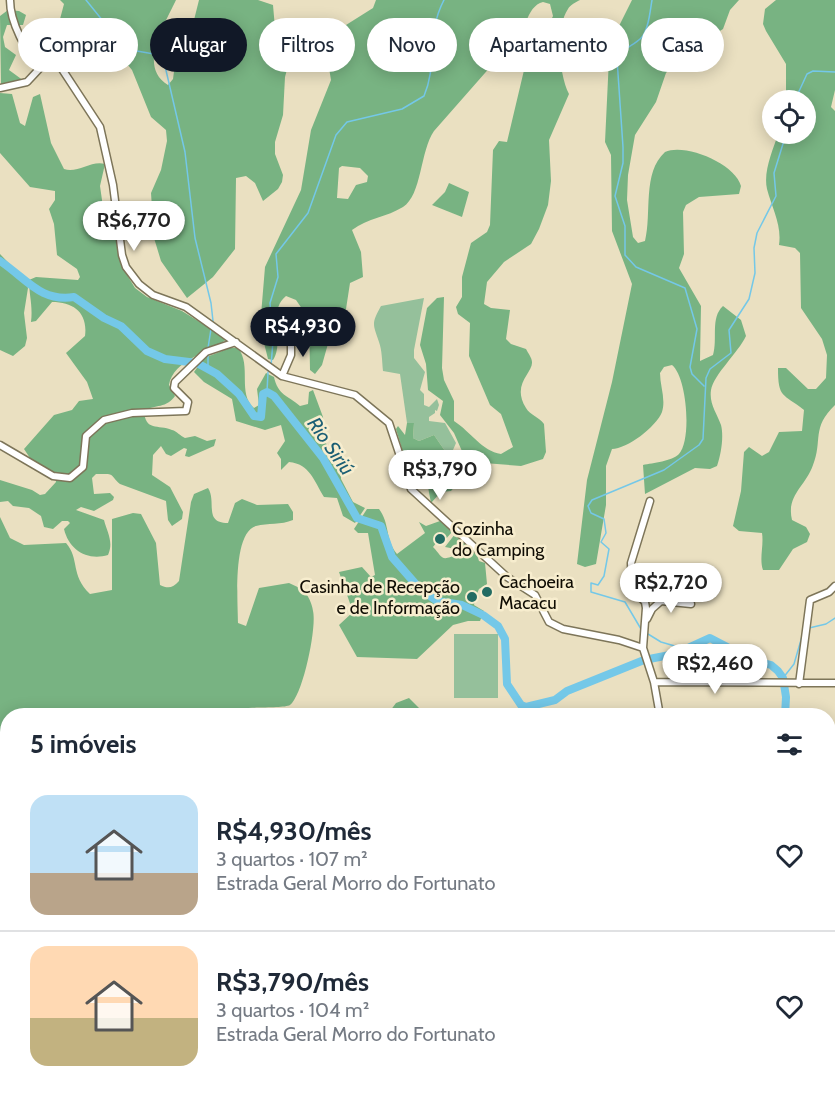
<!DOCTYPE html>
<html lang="pt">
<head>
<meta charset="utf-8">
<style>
  :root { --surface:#fff; --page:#f6f6f7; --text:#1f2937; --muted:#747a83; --line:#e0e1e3; --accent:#111827 }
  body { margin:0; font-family:Cabin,sans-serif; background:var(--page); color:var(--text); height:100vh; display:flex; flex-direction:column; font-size:22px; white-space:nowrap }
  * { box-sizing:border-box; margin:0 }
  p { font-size:20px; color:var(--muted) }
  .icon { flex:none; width:33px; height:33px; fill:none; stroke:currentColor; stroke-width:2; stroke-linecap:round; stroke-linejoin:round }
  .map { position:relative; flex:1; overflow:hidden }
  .panel { position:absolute; left:0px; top:708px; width:836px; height:386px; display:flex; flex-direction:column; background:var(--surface); border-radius:24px 24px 0 0; box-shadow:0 3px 15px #0003 }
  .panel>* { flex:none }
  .guide { position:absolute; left:18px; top:18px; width:800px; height:54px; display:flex; gap:12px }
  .buttons { position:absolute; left:762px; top:90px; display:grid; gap:12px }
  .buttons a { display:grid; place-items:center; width:54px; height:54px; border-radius:50%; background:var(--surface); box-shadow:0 3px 15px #0003; font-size:30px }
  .price { position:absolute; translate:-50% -51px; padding:0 14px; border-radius:21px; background:#fff; color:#222; font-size:20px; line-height:39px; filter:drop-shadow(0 2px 3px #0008) }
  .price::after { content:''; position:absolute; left:50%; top:36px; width:18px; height:14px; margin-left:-9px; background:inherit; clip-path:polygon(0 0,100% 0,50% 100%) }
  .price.selected { background:var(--accent); color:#fff }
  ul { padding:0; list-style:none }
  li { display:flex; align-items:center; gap:18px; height:150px; padding:0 30px }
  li+li { border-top:2px solid var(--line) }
  li span { display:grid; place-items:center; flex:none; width:168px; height:120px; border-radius:18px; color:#555 }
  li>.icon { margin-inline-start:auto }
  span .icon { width:72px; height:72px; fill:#fffc; stroke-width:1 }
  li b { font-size:26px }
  h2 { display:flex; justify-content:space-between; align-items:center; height:72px; padding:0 30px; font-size:26px }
  .tag { padding:0 21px; border-radius:27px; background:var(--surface); box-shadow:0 3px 15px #0003; font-size:21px; line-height:54px }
  .tag.selected { background:var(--accent); color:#fff }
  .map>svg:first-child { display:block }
  .green { fill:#95c09b }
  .forest { fill:#78b382; fill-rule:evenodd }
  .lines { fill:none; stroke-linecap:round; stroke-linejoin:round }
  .stream { stroke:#74c8e8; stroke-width:1.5 }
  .river { stroke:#74c8e8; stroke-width:8 }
  .minor-casing { stroke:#7d7559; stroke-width:9 }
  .minor { stroke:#fff; stroke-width:6 }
  .poi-dot { fill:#236c63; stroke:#f7edce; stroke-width:2 }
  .labels { text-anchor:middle; stroke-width:5; stroke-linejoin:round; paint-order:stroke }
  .poi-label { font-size:18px; fill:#0f0c03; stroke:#f7edce; text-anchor:start }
  .water-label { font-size:20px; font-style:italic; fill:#1b5e74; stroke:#f7edce }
</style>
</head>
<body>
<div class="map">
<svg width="835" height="1093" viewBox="0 0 835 1093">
  <rect width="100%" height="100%" fill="#eae0c1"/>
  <path class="green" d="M424 298 414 350V358L425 372 420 390 424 394V405L429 407 437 399 439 405 437 411 435 410V413L429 417V421L445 423 456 443 453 450 456 455 452 461 434 435 419 441 413 438 414 423H407L400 374 383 371C382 361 382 350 379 342 373 324 371 324 381 306Z
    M454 634H498V698H454Z"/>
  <path class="forest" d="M60 0H176C165 24 137 66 168 85L173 79 175 64 192 28 199 0H258L273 5 275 28 282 27 287 21 326 20 339 27 346 25 373 8 376 0H580C576 2 570 5 568 9 555 28 559 75 569 94L549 140 551 181 548 205 539 229 531 244 504 262 487 282 484 304 491 308 510 310 506 339 511 344 526 349C528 353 532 358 532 362 533 373 511 384 526 408 530 415 539 417 544 424L546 452 543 459 521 466 471 462 465 458 454 433 440 415 443 401 428 390 426 364 420 345 427 308 437 298 444 297 442 368 444 380 454 401V421C471 432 482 451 501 454L513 447 501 414 490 405 469 356 470 323 458 314 456 307 462 297V277L471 243 487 232 490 225 493 150 499 141 507 142 525 66 540 68 543 37 553 16 550 4 543 2C526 6 523 35 519 50L492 65 434 131C420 151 422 195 403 207 387 217 368 218 352 230L361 252 363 277 350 283 346 309 333 326 322 365 315 374 310 370 309 319 296 300 286 296C267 311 285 342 273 360L268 359 260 327 265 267 301 190 311 130 331 80 328 62C316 53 300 50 289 62L285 77 283 115 275 142V154L283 175 282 182 278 189 263 201 255 183 246 176 236 178 235 249 213 277 187 298 161 261 154 238 151 193 161 170 167 141 166 130 151 117 132 70 100 32 86 24 60 19 64 4ZM342 166 360 168 368 176 367 182 356 185 348 199 337 198 339 168Z
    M632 0H739L730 10 723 29 682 55 666 73 656 102 635 135 628 175 627 200 633 237 638 243 645 241C652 213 642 173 665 152 686 143 735 164 741 186L739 194 699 197 686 205 683 212 684 254 679 268 701 306 700 361 713 355C718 339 710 318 723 306L741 320 746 336C738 353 714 374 711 390 709 404 717 413 721 425 724 437 721 454 717 466L710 469 695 468 645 494 643 465C653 463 672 461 679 454 692 440 687 377 672 365L664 367 660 373C660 386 666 399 662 412 656 427 627 449 612 449L606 466V505L596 564 585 567 577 564 587 480 612 382 632 284 612 231 611 155 605 142 609 58 618 28Z
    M776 0H835V90L831 107 835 111V405C811 428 823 440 813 465 806 486 786 495 792 520L806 527 810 534 807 542 793 549 779 570H763C759 559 764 545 762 533L739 531 733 526 741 491 744 452 749 447 762 456 769 452 779 432 802 431 804 410C783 393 778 399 778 368H786L808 389H816L826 378 827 355 822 339 801 308 800 253 795 248 779 245C782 225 772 208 767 189 763 171 773 150 778 134H806V100H786V64L766 31 763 24 765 9Z
    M8 10 19 11 26 15 23 25H7L3 37 5 47 16 55 9 70 24 81 1 85 0 16Z
    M0 93 12 94 20 123 25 126 33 97 40 94 51 143 64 169C77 174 91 160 105 164L100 186 103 207 113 214 121 265 135 288 147 297 182 311 227 339C210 352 173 360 169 385L175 396C167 408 155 405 144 410 145 432 158 424 172 430 177 431 180 436 185 438L195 436 207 441 216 439 214 446 189 457 185 456 187 449 184 448 171 456 166 454 161 446 153 455 152 475 170 487 183 512 182 519 172 526 168 520 166 501 120 484C108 473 116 474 96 474L92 478 94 494 110 493 114 497 113 500 94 511 81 507 76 510 104 520C107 532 114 542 108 555 87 561 69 550 64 529L70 523 68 521H62L53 529 44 527 41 516 29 508 13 506 8 501 0 502V480L32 490 40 495 45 494 56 482 55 474 30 458 24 449 54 415 72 410 79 401 93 399 87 382 66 353 85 336C88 313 74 302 52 302L36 321 31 322C33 306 29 295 29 280L36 277 78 280 80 277 77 269 57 255 54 224 49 209 55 200V191L30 187 0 153Z
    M449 183 469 192 462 217 432 205 445 192Z
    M0 254 25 280 28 288 24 313 27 338 25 346 13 356 0 350Z
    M230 348H238C252 365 237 394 254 408L259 405 257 389 266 373 274 377C278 395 287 395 300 406L308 404 309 392 313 390 323 417 325 442 341 464V479L353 502 365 508 355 523 343 516 337 498 324 497C314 481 310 464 289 462L281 470V459L277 453 285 441 281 425 265 430 236 421 232 399 204 382 194 372 204 358Z
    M407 423H414L413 438 419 441 434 435 463 477 451 491 441 492 431 503 428 487 431 478 408 469 396 429 398 426 405 435Z
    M208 488C217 502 203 523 228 523L235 503 242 499 257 505 288 504 293 512V520C281 525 268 523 256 526 232 533 238 604 238 623L246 626 259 588 289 583 304 590C308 596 312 603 313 611 317 627 303 695 290 705 283 709 243 706 230 710L227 715 8 716V1078L0 1084V517L10 538 24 545 66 543C80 559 70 575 90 594L112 590V519L133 513 141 514 156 543 160 585C168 589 173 588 179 581L191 502 194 494Z
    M367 509H379C390 523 385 540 397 554L425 533 419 522 426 526 440 521 452 532 444 541 440 538 433 547C443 557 440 563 459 553L461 550 445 547 455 534 476 552 479 561 485 563 487 584 479 589 476 596 472 594 470 598 475 601 474 605 484 611 480 621H468L453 625 417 659 357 657 339 625 353 612 339 572 362 567 371 577 375 575 368 533H358L354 529Z
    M409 698 426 715H387L396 703Z
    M43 1086H250L244 1093H43Z
    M289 1086H414L411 1093H289Z
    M521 1086H619L615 1093H521Z"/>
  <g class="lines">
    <path class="stream" d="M86 0 120 42 131 50 154 54 165 66 185 152 195 238 211 303 213 321
      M652 0C650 11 649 28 642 37 634 46 622 48 617 59L623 147V163L615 196 625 226V255L636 267 685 288 697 329 690 367 692 374 704 386
      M795 100 807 74 813 71 835 72
      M208 348 211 329
      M271 366 273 341 270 303 278 277 276 254 308 213 336 135 347 122 402 109 424 96C438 63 426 34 444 0
      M208 368V354
      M267 392 268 372
      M809 628 826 624 835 618
      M641 629 625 602 591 592V583L598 585 604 576 609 549 601 542 606 533 604 519 591 513 588 506 592 500 664 470 699 445 703 439 706 378 710 369 731 353 729 330 749 299 755 273 754 248 757 233 776 196 774 173 786 134
      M648 634 661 642 685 649
      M783 678 794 664 803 633
      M534 1086 550 1093"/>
    <path class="river" d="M0 261C27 279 40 302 74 297L104 318 121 326 147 351 165 359 197 363 217 374 239 394 254 416 261 417 263 394 267 392 274 396 323 458 357 518 381 526 392 557 420 589 437 601 462 605 483 615 498 626 505 639 507 684 521 705 526 707 555 700 567 691 644 660 675 654 710 638 752 660 771 665 778 671 783 678 786 697 785 716
      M828 837 835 842"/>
    <g class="minor-casing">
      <path id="minor" d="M10 0C10 22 26 53 41 67
        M58 63 100 127 113 185 122 255 126 267 139 284 153 295 186 307 282 376 355 395 389 423 411 489 507 577 535 595 549 622 563 629 619 640 643 648 654 682 660 716
        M0 88 27 82 41 67 58 63 79 46
        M282 376 291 355V334
        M0 445 53 476 70 478 83 467 86 436 104 420 132 413 186 411 188 402 174 388 175 382 206 352 236 342
        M647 619 652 609 661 601 691 604
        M643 648 646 608 645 602 632 589 631 563 650 501
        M654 682 835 683
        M799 684 810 600 829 592 835 586
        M828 915 835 920"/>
    </g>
    <use href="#minor" class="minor"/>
  </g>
  <g class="poi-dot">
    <circle cx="440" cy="539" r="6"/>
    <circle cx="487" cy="592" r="6"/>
    <circle cx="472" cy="597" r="6"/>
  </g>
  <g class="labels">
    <g class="poi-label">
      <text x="452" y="535">Cozinha<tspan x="452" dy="21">do Camping</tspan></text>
      <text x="499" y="588">Cachoeira<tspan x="499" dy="21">Macacu</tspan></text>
      <text x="460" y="593" text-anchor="end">Casinha de Recepção<tspan x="460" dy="21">e de Informação</tspan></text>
    </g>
    <g class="water-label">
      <text transform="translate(331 446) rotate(55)" y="7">Rio Siriú</text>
    </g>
  </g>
</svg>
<div class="buttons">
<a><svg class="icon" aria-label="locate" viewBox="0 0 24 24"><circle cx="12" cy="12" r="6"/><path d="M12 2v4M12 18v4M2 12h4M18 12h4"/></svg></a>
</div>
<b class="price" style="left:134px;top:252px">R$6,770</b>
<b class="price selected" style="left:303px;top:358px">R$4,930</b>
<b class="price" style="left:440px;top:501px">R$3,790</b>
<b class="price" style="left:671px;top:614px">R$2,720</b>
<b class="price" style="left:715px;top:695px">R$2,460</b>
<div class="guide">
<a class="tag">Comprar</a>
<a class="tag selected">Alugar</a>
<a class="tag">Filtros</a>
<a class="tag">Novo</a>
<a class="tag">Apartamento</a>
<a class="tag">Casa</a>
</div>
<section class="panel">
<h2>5 imóveis<svg class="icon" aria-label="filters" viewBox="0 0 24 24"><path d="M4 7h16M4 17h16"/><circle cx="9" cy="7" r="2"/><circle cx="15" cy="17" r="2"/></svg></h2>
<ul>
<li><span style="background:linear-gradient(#bfe0f5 65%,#b9a48a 0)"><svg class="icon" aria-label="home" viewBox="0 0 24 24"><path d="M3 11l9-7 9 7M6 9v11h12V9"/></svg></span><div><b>R$4,930/mês</b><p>3 quartos · 107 m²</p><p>Estrada Geral Morro do Fortunato</p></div><svg class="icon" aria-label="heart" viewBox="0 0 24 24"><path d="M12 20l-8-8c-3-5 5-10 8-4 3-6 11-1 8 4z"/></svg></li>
<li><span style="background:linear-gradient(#ffd9b3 60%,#c2b280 0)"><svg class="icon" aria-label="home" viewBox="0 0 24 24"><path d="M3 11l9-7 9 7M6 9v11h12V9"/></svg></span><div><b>R$3,790/mês</b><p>3 quartos · 104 m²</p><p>Estrada Geral Morro do Fortunato</p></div><svg class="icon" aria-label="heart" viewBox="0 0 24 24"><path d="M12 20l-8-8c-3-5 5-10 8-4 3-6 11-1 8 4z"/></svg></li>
</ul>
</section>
</div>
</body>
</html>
